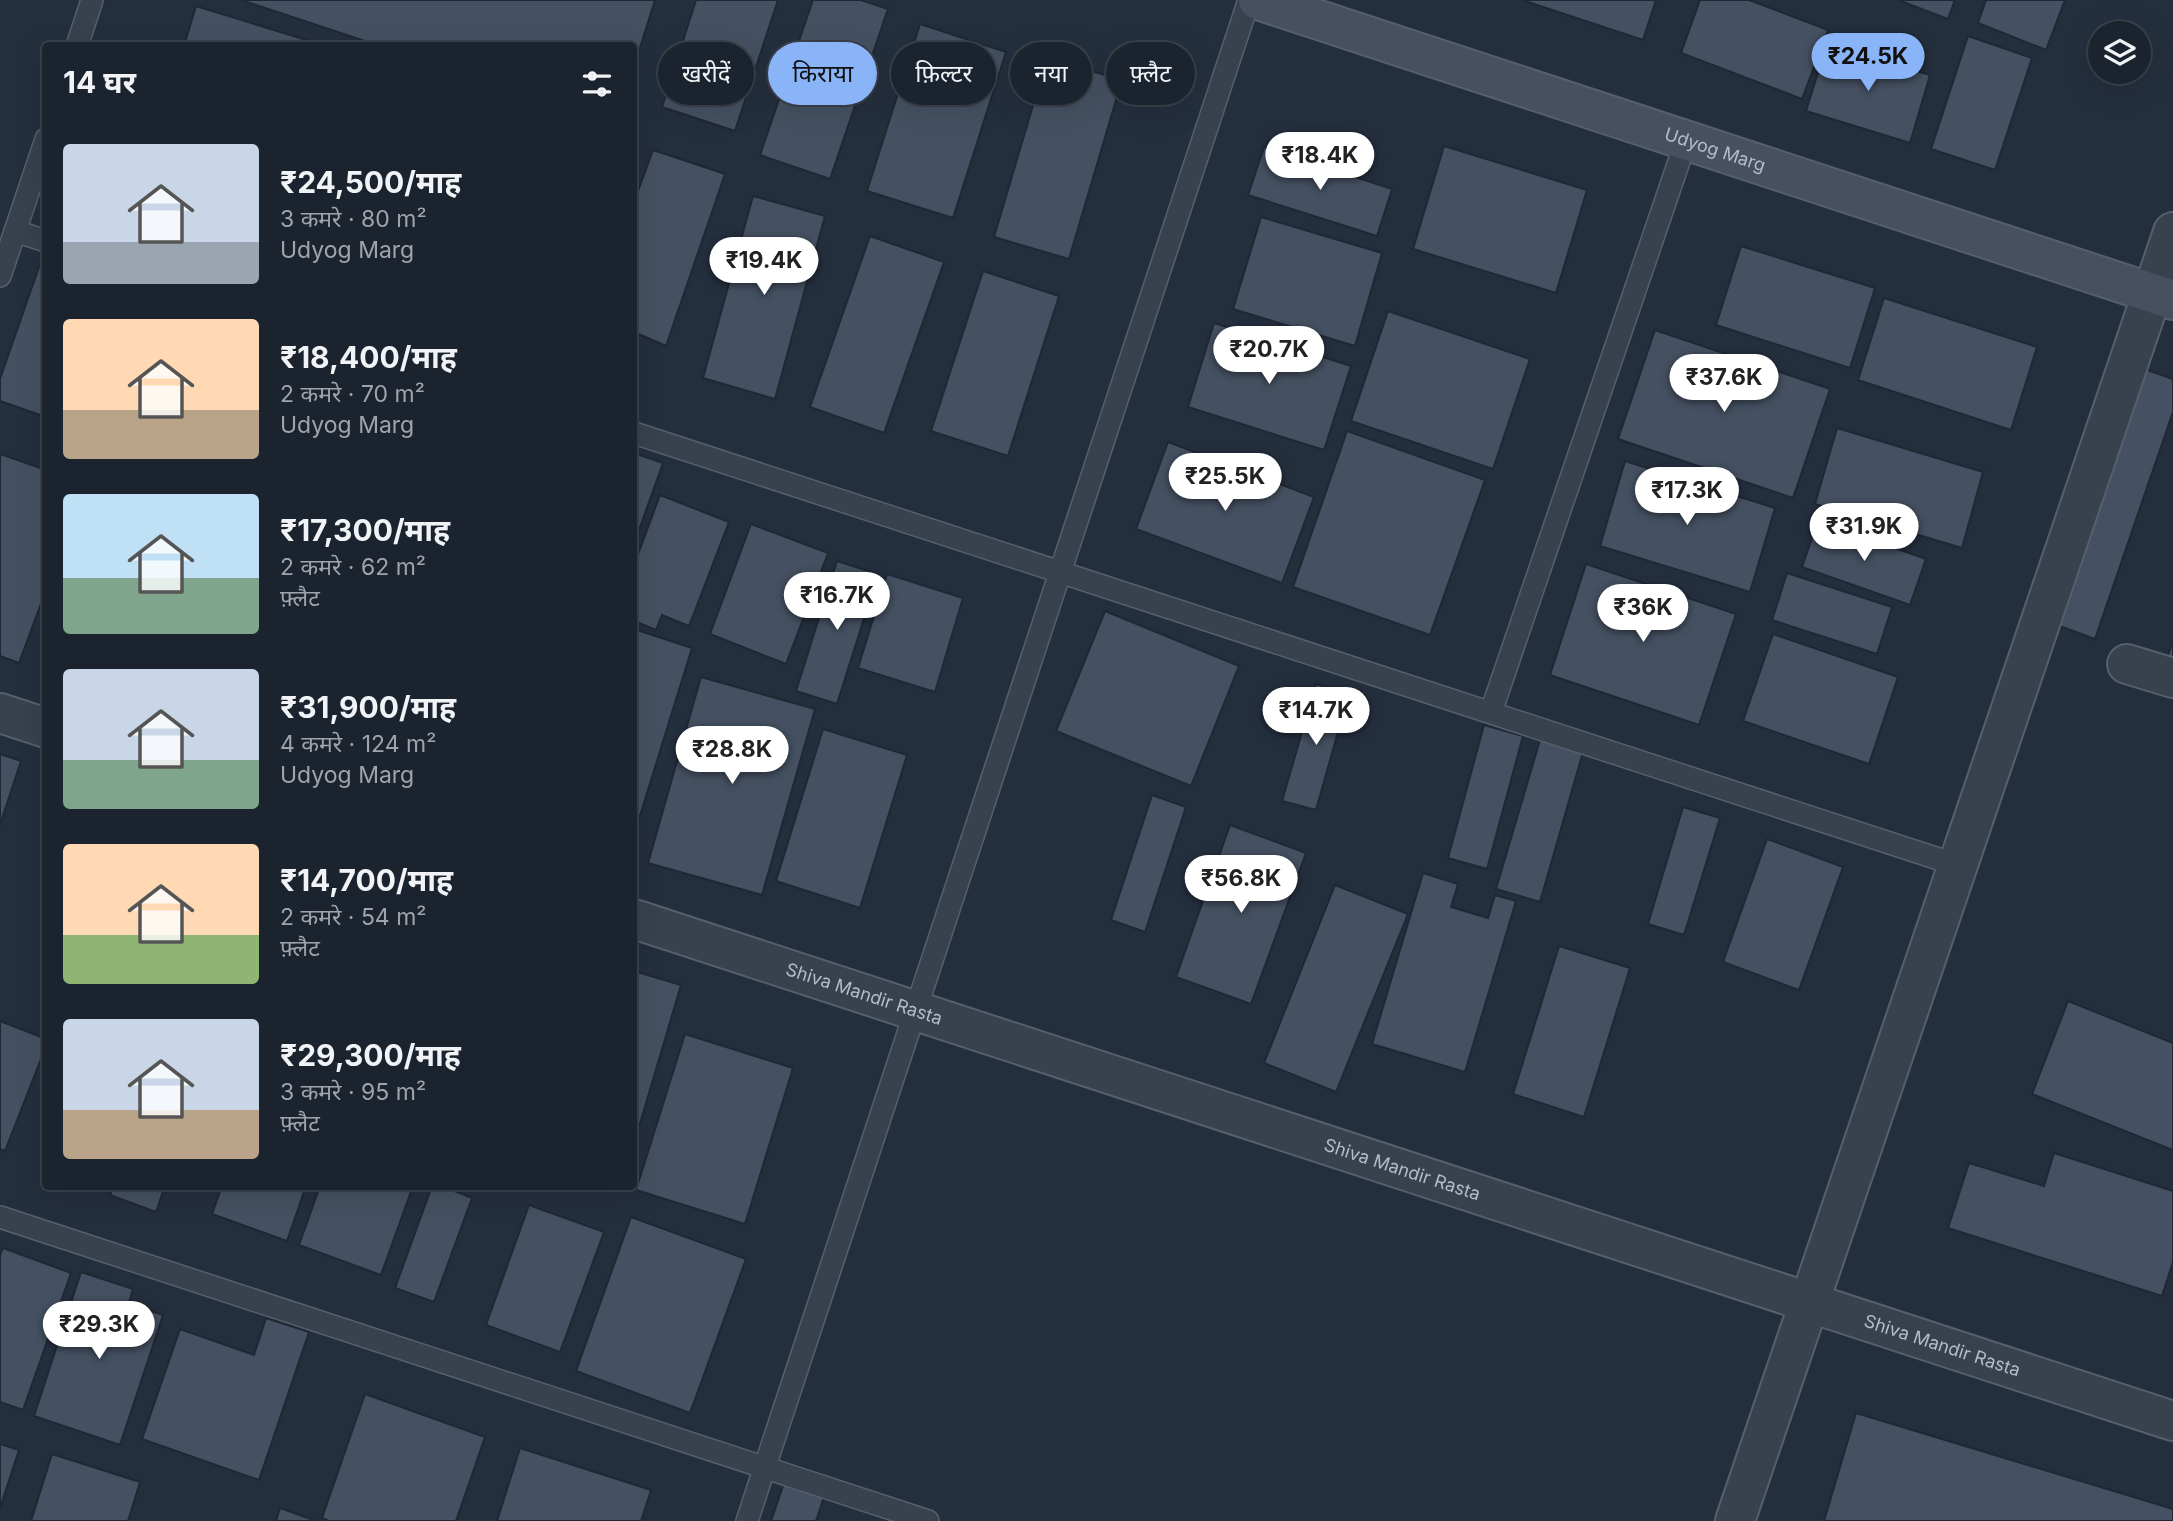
<!DOCTYPE html>
<html lang="hi">
<head>
<meta charset="utf-8">
<style>
  :root { --surface:#1b232e; --page:#242b36; --text:#f1f3f6; --muted:#a0a4aa; --line:#39404a; --accent:#8ab4f8 }
  body { margin:0; font-family:Inter,"Noto Sans Devanagari",sans-serif; background:var(--page); color:var(--text); height:100vh; display:flex; flex-direction:column; font-size:26px; white-space:nowrap }
  * { box-sizing:border-box; margin:0 }
  p { font-size:23px; color:var(--muted) }
  .icon { flex:none; width:38px; height:38px; fill:none; stroke:currentColor; stroke-width:2; stroke-linecap:round; stroke-linejoin:round }
  .map { position:relative; flex:1; overflow:hidden }
  .side { position:absolute; left:42px; top:42px; width:595px; height:1148px; display:flex; flex-direction:column; background:var(--surface); border-radius:7px; box-shadow:0 7px 28px #0002,0 0 0 2px var(--line) }
  .side>* { flex:none }
  .top-card { position:absolute; left:658px; top:42px; width:665px; height:63px; display:flex; gap:14px }
  .tools { position:absolute; left:2088px; top:21px; display:grid; gap:14px }
  .tools a { display:grid; place-items:center; width:63px; height:63px; border-radius:50%; background:var(--surface); box-shadow:0 7px 28px #0002,0 0 0 2px var(--line); font-size:35px }
  .price { position:absolute; translate:-50% -60px; padding:0 16px; border-radius:24px; background:#fff; color:#222; font-size:23px; line-height:46px; filter:drop-shadow(0 2px 4px #0008) }
  .price::after { content:''; position:absolute; left:50%; top:42px; width:21px; height:16px; margin-left:-10px; background:inherit; clip-path:polygon(0 0,100% 0,50% 100%) }
  .price.active { background:var(--accent); color:#111 }
  ul { padding:0; list-style:none }
  li { display:flex; align-items:center; gap:21px; height:175px; padding:0 21px }
  li span { display:grid; place-items:center; flex:none; width:196px; height:140px; border-radius:7px; color:#555 }
  li>.icon { margin-inline-start:auto }
  span .icon { width:84px; height:84px; fill:#fffc; stroke-width:1 }
  li b { font-size:30px }
  h2 { display:flex; justify-content:space-between; align-items:center; height:84px; padding:0 21px; font-size:30px }
  .tag { padding:0 24px; border-radius:32px; background:var(--surface); box-shadow:0 7px 28px #0002,0 0 0 2px var(--line); font-size:24px; line-height:63px }
  .tag.active { background:var(--accent); color:#111 }
  .map>svg:first-child { display:block }
  .building { fill:#455162; stroke:#1f2835; stroke-width:2 }
  .lines { fill:none; stroke-linecap:round; stroke-linejoin:round }
  .lane-casing { stroke:#565f6c; stroke-width:24 }
  .street-casing { stroke:#565f6c; stroke-width:42 }
  .secondary-casing { stroke:#565f6c; stroke-width:42 }
  .lane { stroke:#38414e; stroke-width:21 }
  .street { stroke:#38414e; stroke-width:38 }
  .secondary { stroke:#465061; stroke-width:38 }
  .labels { text-anchor:middle; stroke-width:6; stroke-linejoin:round; paint-order:stroke }
  .street-label { font-size:18px; fill:#b4bcc9; stroke:#1d2633 }
</style>
</head>
<body>
<div class="map">
<svg width="2173" height="1521" viewBox="0 0 2173 1521">
  <rect width="100%" height="100%" fill="#242f3e"/>
  <path class="building" d="M241 0H655L634 67V46H380Z
    M696 0H778L735 131 662 107Z
    M813 0H861L888 9 830 179 760 155Z
    M1522 0H1656L1643 40Z
    M1700 0H1749L1828 30 1802 99 1681 53Z
    M1898 0H1955L1948 19Z
    M1986 0H2065L2046 50 1978 23Z
    M196 6 326 46H184Z
    M920 24 1006 52 953 218 867 191Z
    M1968 36 2032 58 1995 170 1931 149Z
    M1827 44 1930 75 1910 143 1806 111Z
    M1047 58 1122 80 1069 259 994 237Z
    M1444 146 1587 190 1556 293 1413 249Z
    M1264 147 1392 189 1377 236 1248 195Z
    M653 150 725 174 666 346 634 332V202Z
    M753 196 825 216 775 399 703 378Z
    M1261 217 1382 253 1355 346 1233 309Z
    M870 236 944 262 884 433 810 407Z
    M1741 246 1875 288 1850 368 1716 325Z
    M40 264 46 266V417L0 401V379Z
    M983 271 1059 296 1008 456 931 431Z
    M1884 298 2037 347 2011 430 1858 380Z
    M1388 311 1530 359 1493 469 1351 421Z
    M1214 323 1351 366 1324 450 1188 407Z
    M1655 330 1830 389 1793 498 1618 439Z
    M2144 369 2173 379V412L2095 639 2057 625Z
    M1837 428 1983 472 1962 548 1815 504Z
    M1347 431 1485 480 1430 635 1293 587Z
    M1168 442 1314 497 1282 583 1136 529Z
    M634 453 663 463 634 544Z
    M0 454 46 470V590L19 663 0 656Z
    M1625 461 1775 508 1750 592 1600 546Z
    M660 495 729 522 689 626 662 615 656 630 634 621V565Z
    M1818 521 1926 559 1910 605 1802 567Z
    M751 524 828 553 786 664 710 634Z
    M837 561 878 574 837 704 796 691Z
    M1586 564 1736 614 1699 725 1550 675Z
    M1787 573 1892 607 1877 654 1772 620Z
    M887 574 963 598 935 692 858 668Z
    M1105 611 1239 666 1191 786 1056 731Z
    M634 629 692 648 634 835Z
    M1773 634 1898 677 1869 764 1743 721Z
    M2173 640V665L2166 662Z
    M701 677 815 709 762 895 648 863Z
    M1316 684 1349 693 1316 810 1282 801Z
    M1484 725 1523 736 1487 869 1448 858Z
    M823 729 907 755 860 908 776 881Z
    M1540 740 1583 752 1540 902 1496 889Z
    M0 754 21 761 0 825Z
    M1152 795 1186 807 1145 932 1111 920Z
    M1683 807 1720 818 1684 935 1648 924Z
    M1230 825 1306 853 1251 1004 1176 977Z
    M1767 839 1843 867 1799 990 1723 962Z
    M1423 873 1458 884 1451 907 1488 918 1495 895 1516 901 1465 1072 1372 1044Z
    M1335 885 1408 914 1336 1092 1264 1063Z
    M1559 946 1630 968 1584 1117 1513 1094Z
    M634 971 681 985 634 1144Z
    M2068 1001 2173 1043V1150L2032 1094Z
    M0 1021 46 1039V1046L5 1151 0 1149Z
    M685 1034 793 1068 745 1224 636 1190Z
    M2054 1153 2173 1191V1262L2162 1296 1948 1228 1969 1163 2044 1186Z
    M113 1186H165L156 1212 110 1195Z
    M222 1186H306L287 1241 212 1214Z
    M320 1186H413L381 1275 299 1245Z
    M432 1186H442L472 1198 434 1302 395 1288Z
    M529 1205 604 1232 560 1352 486 1325Z
    M631 1217 746 1259 690 1413 576 1371Z
    M3 1248 71 1273 23 1410 0 1402V1256Z
    M81 1272 133 1289 129 1303 163 1315 120 1445 34 1416Z
    M266 1318 309 1332 259 1480 142 1439 180 1329 254 1355Z
    M365 1394 485 1437 456 1521H329L322 1518Z
    M1856 1413 2173 1509V1521H1824Z
    M0 1444 19 1450 0 1508Z
    M520 1448 651 1490 641 1521H497Z
    M52 1454 140 1482 128 1521H31Z
    M784 1483 824 1497 816 1521H771Z
    M280 1508 316 1521H276Z"/>
  <g class="lines">
    <g class="lane-casing">
      <path id="lane" d="M77 46 92 0
        M15 231 46 241
        M0 276 46 139
        M634 433 1957 865
        M1491 712 1686 141
        M0 1217 928 1521
        M747 1521 1249 0"/>
    </g>
    <g class="street-casing">
      <g id="street">
        <path d="M2127 664 2173 678"/>
        <path d="M0 713 46 728"/>
        <path id="s1" d="M634 919 2173 1421"/>
        <path d="M1735 1521 2173 232"/>
      </g>
    </g>
    <g class="secondary-casing">
      <g id="secondary">
        <path id="s2" d="M1258 0 2173 300"/>
      </g>
    </g>
    <use href="#lane" class="lane"/>
    <use href="#street" class="street"/>
    <use href="#secondary" class="secondary"/>
  </g>
  <g class="labels">
    <g class="street-label">
      <text dy="6" stroke="none"><textPath href="#s2" startOffset="481">Udyog Marg</textPath></text>
      <text dy="6" stroke="none"><textPath href="#s1" startOffset="242">Shiva Mandir Rasta</textPath></text>
      <text dy="6" stroke="none"><textPath href="#s1" startOffset="808">Shiva Mandir Rasta</textPath></text>
      <text dy="6" stroke="none"><textPath href="#s1" startOffset="1376">Shiva Mandir Rasta</textPath></text>
    </g>
  </g>
</svg>
<div class="tools">
<a><svg class="icon" aria-label="layers" viewBox="0 0 24 24"><path d="M12 4l9 5-9 5-9-5zM3 14l9 5 9-5"/></svg></a>
</div>
<b class="price active" style="left:1868px;top:93px">₹24.5K</b>
<b class="price" style="left:1320px;top:192px">₹18.4K</b>
<b class="price" style="left:764px;top:297px">₹19.4K</b>
<b class="price" style="left:1269px;top:386px">₹20.7K</b>
<b class="price" style="left:1724px;top:414px">₹37.6K</b>
<b class="price" style="left:1225px;top:513px">₹25.5K</b>
<b class="price" style="left:1687px;top:527px">₹17.3K</b>
<b class="price" style="left:1864px;top:563px">₹31.9K</b>
<b class="price" style="left:837px;top:632px">₹16.7K</b>
<b class="price" style="left:1643px;top:644px">₹36K</b>
<b class="price" style="left:1316px;top:747px">₹14.7K</b>
<b class="price" style="left:732px;top:786px">₹28.8K</b>
<b class="price" style="left:1241px;top:915px">₹56.8K</b>
<b class="price" style="left:99px;top:1361px">₹29.3K</b>
<div class="top-card">
<a class="tag">खरीदें</a>
<a class="tag active">किराया</a>
<a class="tag">फ़िल्टर</a>
<a class="tag">नया</a>
<a class="tag">फ़्लैट</a>
</div>
<section class="side">
<h2>14 घर<svg class="icon" aria-label="filters" viewBox="0 0 24 24"><path d="M4 7h16M4 17h16"/><circle cx="9" cy="7" r="2"/><circle cx="15" cy="17" r="2"/></svg></h2>
<ul>
<li><span style="background:linear-gradient(#c9d6e8 70%,#9aa5b1 0)"><svg class="icon" aria-label="home" viewBox="0 0 24 24"><path d="M3 11l9-7 9 7M6 9v11h12V9"/></svg></span><div><b>₹24,500/माह</b><p>3 कमरे · 80 m²</p><p>Udyog Marg</p></div></li>
<li><span style="background:linear-gradient(#ffd9b3 65%,#b9a48a 0)"><svg class="icon" aria-label="home" viewBox="0 0 24 24"><path d="M3 11l9-7 9 7M6 9v11h12V9"/></svg></span><div><b>₹18,400/माह</b><p>2 कमरे · 70 m²</p><p>Udyog Marg</p></div></li>
<li><span style="background:linear-gradient(#bfe0f5 60%,#7fa58c 0)"><svg class="icon" aria-label="home" viewBox="0 0 24 24"><path d="M3 11l9-7 9 7M6 9v11h12V9"/></svg></span><div><b>₹17,300/माह</b><p>2 कमरे · 62 m²</p><p>फ़्लैट</p></div></li>
<li><span style="background:linear-gradient(#c9d6e8 65%,#7fa58c 0)"><svg class="icon" aria-label="home" viewBox="0 0 24 24"><path d="M3 11l9-7 9 7M6 9v11h12V9"/></svg></span><div><b>₹31,900/माह</b><p>4 कमरे · 124 m²</p><p>Udyog Marg</p></div></li>
<li><span style="background:linear-gradient(#ffd9b3 65%,#8fb573 0)"><svg class="icon" aria-label="home" viewBox="0 0 24 24"><path d="M3 11l9-7 9 7M6 9v11h12V9"/></svg></span><div><b>₹14,700/माह</b><p>2 कमरे · 54 m²</p><p>फ़्लैट</p></div></li>
<li><span style="background:linear-gradient(#c9d6e8 65%,#b9a48a 0)"><svg class="icon" aria-label="home" viewBox="0 0 24 24"><path d="M3 11l9-7 9 7M6 9v11h12V9"/></svg></span><div><b>₹29,300/माह</b><p>3 कमरे · 95 m²</p><p>फ़्लैट</p></div></li>
</ul>
</section>
</div>
</body>
</html>
